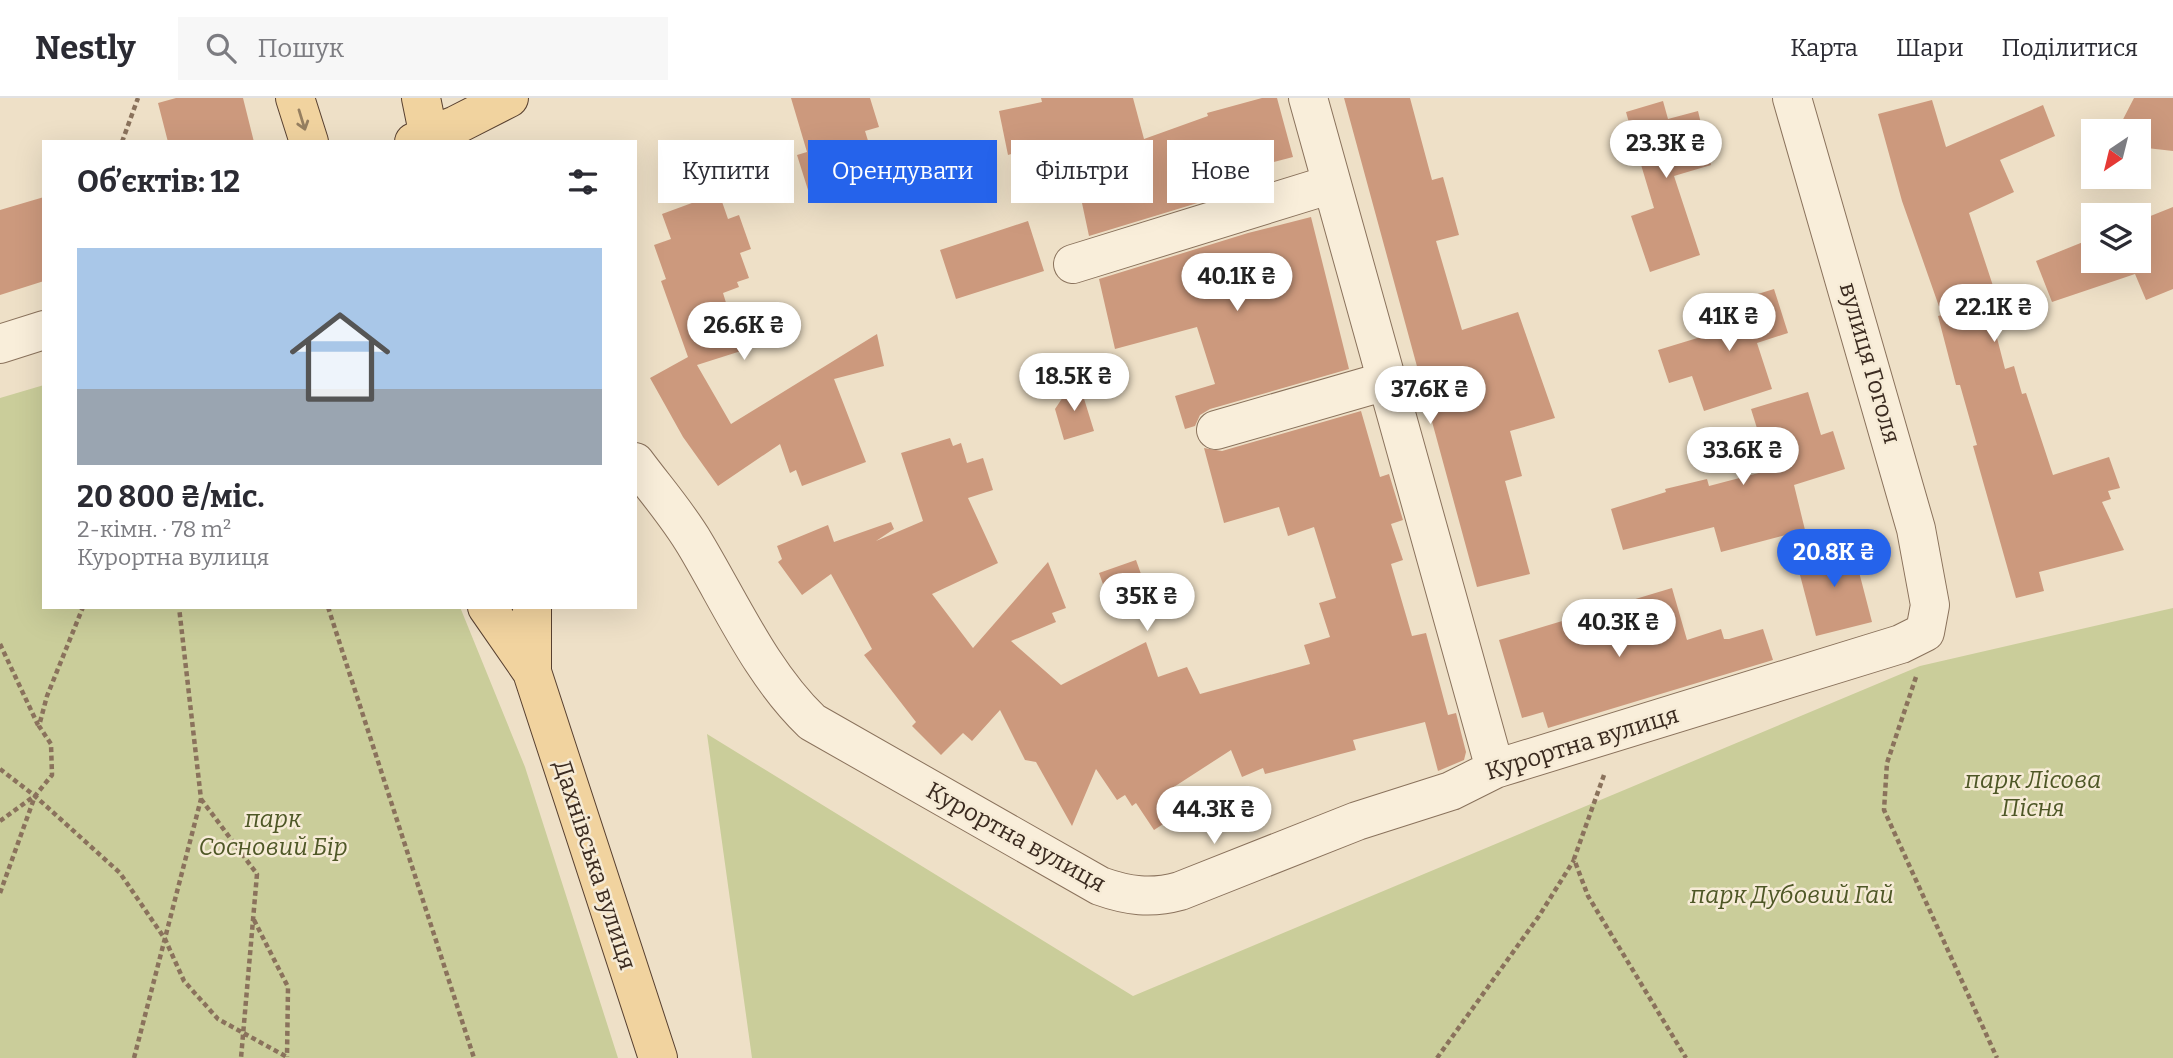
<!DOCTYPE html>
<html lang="uk">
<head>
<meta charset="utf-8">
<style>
  :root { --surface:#fff; --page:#f7f7f7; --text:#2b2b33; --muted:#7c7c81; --line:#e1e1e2; --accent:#2563eb }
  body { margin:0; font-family:Bitter,serif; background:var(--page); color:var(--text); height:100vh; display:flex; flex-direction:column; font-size:26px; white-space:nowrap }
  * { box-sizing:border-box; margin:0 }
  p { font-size:23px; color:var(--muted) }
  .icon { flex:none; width:38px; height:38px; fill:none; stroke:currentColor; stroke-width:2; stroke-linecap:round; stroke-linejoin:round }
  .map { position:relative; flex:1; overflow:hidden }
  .panel { position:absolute; left:42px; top:42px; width:595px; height:469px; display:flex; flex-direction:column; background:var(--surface); border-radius:0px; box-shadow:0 7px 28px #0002 }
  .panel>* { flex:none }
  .banner { position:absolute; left:658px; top:42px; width:665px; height:63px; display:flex; gap:14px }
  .needle { width:46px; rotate:215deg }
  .fabs { position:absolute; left:2081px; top:21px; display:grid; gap:14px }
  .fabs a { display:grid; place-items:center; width:70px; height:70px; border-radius:0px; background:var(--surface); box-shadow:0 7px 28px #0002; font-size:35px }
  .price { position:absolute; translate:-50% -60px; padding:0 16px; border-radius:24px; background:#fff; color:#222; font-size:23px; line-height:46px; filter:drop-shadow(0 2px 4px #0008) }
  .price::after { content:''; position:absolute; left:50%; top:42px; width:21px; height:16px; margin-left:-10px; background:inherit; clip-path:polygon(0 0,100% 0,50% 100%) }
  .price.active { background:var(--accent); color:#fff }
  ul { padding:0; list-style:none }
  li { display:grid; align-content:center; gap:14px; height:371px; padding:0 35px }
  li+li { border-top:2px solid var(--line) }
  li span { display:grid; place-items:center; height:217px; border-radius:0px; color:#555 }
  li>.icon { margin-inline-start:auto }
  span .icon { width:126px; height:126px; fill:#fffc; stroke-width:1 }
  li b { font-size:30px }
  h2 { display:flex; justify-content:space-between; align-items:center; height:84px; padding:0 35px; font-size:30px }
  .tag { padding:0 24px; border-radius:0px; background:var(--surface); box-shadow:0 7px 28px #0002; font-size:24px; line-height:63px }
  .tag.active { background:var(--accent); color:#fff }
  header { display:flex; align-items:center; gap:42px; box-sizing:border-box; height:98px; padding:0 35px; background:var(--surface); border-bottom:2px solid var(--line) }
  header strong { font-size:33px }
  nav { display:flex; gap:38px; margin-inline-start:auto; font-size:24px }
  .search { width:490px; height:63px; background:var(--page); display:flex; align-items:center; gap:18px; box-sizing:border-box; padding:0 24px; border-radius:0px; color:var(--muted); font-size:26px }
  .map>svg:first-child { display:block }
  .green { fill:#cacd9a }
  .building { fill:#cc997d }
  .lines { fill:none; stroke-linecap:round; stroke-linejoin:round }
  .minor-casing { stroke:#8a725c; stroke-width:40 }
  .major-casing { stroke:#584030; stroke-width:40 }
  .path { stroke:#8a725c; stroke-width:4.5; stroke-dasharray:5 3.5; stroke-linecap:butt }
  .minor { stroke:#f9eeda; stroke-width:38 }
  .major { stroke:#f1d39f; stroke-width:38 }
  .oneway { stroke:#967f60 }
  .labels { text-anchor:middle; stroke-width:5; stroke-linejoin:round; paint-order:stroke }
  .street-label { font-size:24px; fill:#3b2b20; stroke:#f6ebd6 }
  .park-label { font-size:24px; font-style:italic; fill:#4e5726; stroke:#f6ebd6 }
</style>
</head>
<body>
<header>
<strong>Nestly</strong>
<div class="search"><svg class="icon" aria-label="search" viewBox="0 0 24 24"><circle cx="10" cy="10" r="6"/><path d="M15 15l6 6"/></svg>Пошук</div>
<nav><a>Карта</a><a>Шари</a><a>Поділитися</a></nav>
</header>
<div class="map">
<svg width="2173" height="960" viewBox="0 0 2173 960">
  <rect width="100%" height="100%" fill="#eee0c7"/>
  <path class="green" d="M44 287V509H460L525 669 618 960H0V300Z
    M2173 510V960H752L707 636 1133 898 1920 568Z"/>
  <path class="building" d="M176 0H243L254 44H168L158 5Z
    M791 0H870L879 29 865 33 882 88 829 104 823 87 808 92 797 57 807 54Z
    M1041 0H1133L1144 41 1208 18 1207 15 1262 0H1277L1293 59 1232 75 1237 93 1089 138 1079 91 1034 100 1024 52 1008 57 999 13 1042 4Z
    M1344 0H1410L1432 82 1443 79 1459 137 1436 143 1462 232 1518 214 1555 320 1510 333 1522 378 1505 383 1530 476 1477 489Z
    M2134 0H2173V53L2138 49V33H2117Z
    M1932 2 1946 49 2043 7 2055 38 2000 62 2014 94 1969 115 1996 197 1987 201 2005 271 2014 268 2022 296 2026 295 2053 377 2109 359 2120 390 2108 393 2111 401 2102 404 2124 452 2039 474 2044 493 2016 500 1973 348 1977 347 1960 287H1956L1938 218 1942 217 1902 103 1878 16Z
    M1663 3 1668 21 1698 13 1711 67 1674 78 1700 157 1650 174 1631 118 1654 110 1636 50 1623 52 1619 36 1631 32 1626 14Z
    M719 95 728 121 739 117 751 151 740 155 749 180 737 184 739 189 723 195 741 253 697 267 731 326 877 236 884 268 834 281 866 364 802 388 796 372 790 375 780 346 718 388 683 339 650 280 688 259 661 183 666 181 654 147 671 141 662 116Z
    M44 99V183L0 197V112Z
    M2173 109V191L2146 202 2135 176 2052 204 2036 163 2093 140V163H2138V123Z
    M1311 119 1349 271 1210 311 1200 317 1195 328 1185 331 1175 298 1215 286 1197 229 1115 251 1099 181 1248 135Z
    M1028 123 1044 173 956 201 940 152Z
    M1774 191 1788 235 1757 245 1772 291 1704 313 1692 278 1669 285 1658 252 1727 231 1719 208Z
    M1077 278 1094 333 1064 342 1055 311Z
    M1808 294 1821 337 1833 333 1845 371 1794 387 1805 432 1721 454 1714 429 1623 452 1611 411 1666 394 1665 391 1707 381 1709 388 1770 372 1751 311Z
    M1361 313 1380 379 1389 376 1403 422 1391 426 1403 462 1391 466 1412 538 1426 535 1448 617 1456 615 1466 654 1464 662 1438 673 1425 624 1353 642 1356 652 1265 676 1263 670 1242 679 1231 652 1163 696 1177 717 1154 732 1136 705 1132 708 1125 697 1117 702 1096 671 1072 728 1036 664 1025 662 1000 612 972 643 963 635 941 657 912 628 916 624 864 557 872 551 831 476 802 497 778 464 782 461 777 448 828 427 834 444 891 424 894 431 876 443 923 423 901 355 950 340 953 348 961 345 967 365 983 360 993 392 968 400 998 465 932 496 973 550 1048 464 1066 510 1052 515 1056 524 1011 543 1061 587 1146 544 1158 579 1187 569 1200 596 1310 566 1304 547 1330 539 1319 505 1336 500 1314 429 1288 438 1279 409 1224 425 1204 350 1222 353Z
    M1851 443 1872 524 1816 538 1795 458Z
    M1136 462 1146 490 1109 503 1099 475Z
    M1672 490 1687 542 1721 531 1724 541H1729L1763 531 1773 562 1548 630 1543 614 1522 620 1499 542Z"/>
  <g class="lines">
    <g class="minor-casing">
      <path id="minor" d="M1308 0 1495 671
        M1073 166 1332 86
        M0 246 44 232
        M1216 332 1386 283
        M635 364C655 391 678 417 695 446 731 506 761 575 812 624L1100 788C1128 798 1151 801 1180 793L1357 723 1451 693 1495 671 1901 546 1925 534 1930 507 1916 431 1792 0"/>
    </g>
    <g class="major-casing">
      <path id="major" d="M295 0 309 44
        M421 0 430 44
        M414 44 456 27 509 0
        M487 509 532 574 658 960
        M532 509V574"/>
    </g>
    <path class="path" d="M122 44 138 0
      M328 509 474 960
      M0 546 38 627
      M1916 579 1887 665 1884 712 1997 960
      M0 671 35 698 120 775 165 841 184 883 218 921 287 959
      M1604 677 1574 761 1588 798 1686 960
      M201 701 257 776 241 960
      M0 723 33 699
      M0 795 35 698 52 677 51 646 39 628 47 598 83 509
      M254 822 288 889 287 959
      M134 960 201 701 179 509
      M1437 960 1539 818 1574 762"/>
    <use href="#minor" class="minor"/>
    <use href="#major" class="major"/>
  </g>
  <defs><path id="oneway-shaft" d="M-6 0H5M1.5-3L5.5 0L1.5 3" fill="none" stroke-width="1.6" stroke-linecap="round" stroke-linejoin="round" transform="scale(1.75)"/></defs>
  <use class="oneway" href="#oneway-shaft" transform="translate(302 22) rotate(73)"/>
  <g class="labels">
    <g class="street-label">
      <text transform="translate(1870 265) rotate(74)" y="8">вулиця Гоголя</text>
      <text transform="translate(1582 645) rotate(-17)" y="8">Курортна вулиця</text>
      <text transform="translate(1016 739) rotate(29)" y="8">Курортна вулиця</text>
      <text transform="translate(595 767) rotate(72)" y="8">Дахнівська вулиця</text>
    </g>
    <g class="park-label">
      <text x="2033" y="690">парк Лісова<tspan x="2033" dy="28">Пісня</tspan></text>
      <text x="273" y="729">парк<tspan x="273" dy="28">Сосновий Бір</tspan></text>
      <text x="1792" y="805">парк Дубовий Гай</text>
    </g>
  </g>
</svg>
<div class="fabs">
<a><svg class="needle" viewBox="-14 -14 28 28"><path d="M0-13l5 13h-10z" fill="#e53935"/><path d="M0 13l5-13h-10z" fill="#7c7c81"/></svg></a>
<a><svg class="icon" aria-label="layers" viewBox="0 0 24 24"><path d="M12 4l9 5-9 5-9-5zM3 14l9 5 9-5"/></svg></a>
</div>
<b class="price" style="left:1666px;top:82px">23.3K ₴</b>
<b class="price" style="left:1237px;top:215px">40.1K ₴</b>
<b class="price" style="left:1994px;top:246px">22.1K ₴</b>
<b class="price" style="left:1729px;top:255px">41K ₴</b>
<b class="price" style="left:744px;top:264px">26.6K ₴</b>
<b class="price" style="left:1074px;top:315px">18.5K ₴</b>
<b class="price" style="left:1430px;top:328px">37.6K ₴</b>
<b class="price" style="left:1743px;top:389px">33.6K ₴</b>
<b class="price active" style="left:1834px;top:491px">20.8K ₴</b>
<b class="price" style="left:1147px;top:535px">35K ₴</b>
<b class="price" style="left:1619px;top:561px">40.3K ₴</b>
<b class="price" style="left:1214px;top:748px">44.3K ₴</b>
<div class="banner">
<a class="tag">Купити</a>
<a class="tag active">Орендувати</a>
<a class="tag">Фільтри</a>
<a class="tag">Нове</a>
</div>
<section class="panel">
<h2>Об’єктів: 12<svg class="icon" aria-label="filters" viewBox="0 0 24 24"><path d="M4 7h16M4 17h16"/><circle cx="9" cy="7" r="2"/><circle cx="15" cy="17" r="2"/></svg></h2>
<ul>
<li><span style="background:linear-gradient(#a9c7e8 65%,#9aa5b1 0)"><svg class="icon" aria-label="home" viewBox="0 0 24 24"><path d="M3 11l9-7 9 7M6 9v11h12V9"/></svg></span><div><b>20 800 ₴/міс.</b><p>2-кімн. · 78 m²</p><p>Курортна вулиця</p></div></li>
</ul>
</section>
</div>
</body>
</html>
